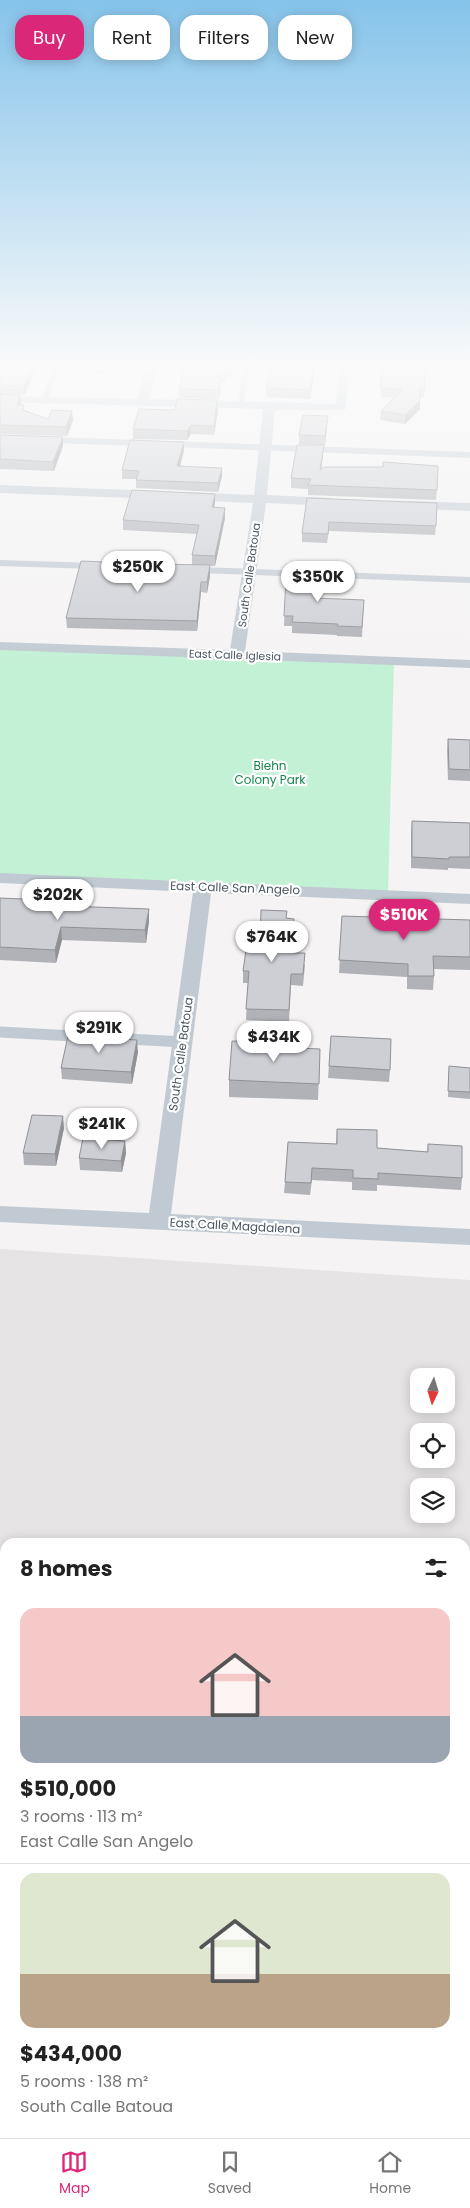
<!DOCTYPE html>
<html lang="en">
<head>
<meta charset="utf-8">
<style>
  :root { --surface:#fff; --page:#f6f6f6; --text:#222; --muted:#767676; --line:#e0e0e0; --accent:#db2777 }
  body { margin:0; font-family:Poppins,sans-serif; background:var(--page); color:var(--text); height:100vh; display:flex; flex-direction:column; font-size:19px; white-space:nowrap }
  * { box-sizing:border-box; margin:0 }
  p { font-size:16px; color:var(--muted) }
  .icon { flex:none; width:28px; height:28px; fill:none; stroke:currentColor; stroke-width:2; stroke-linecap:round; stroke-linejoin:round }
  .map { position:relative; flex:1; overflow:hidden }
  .panel { position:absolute; left:0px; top:1538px; width:470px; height:601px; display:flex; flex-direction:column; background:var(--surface); border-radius:15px 15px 0 0; box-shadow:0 2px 12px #0003 }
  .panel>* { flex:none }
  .banner { position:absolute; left:15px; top:15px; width:440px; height:45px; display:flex; gap:10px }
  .needle { width:32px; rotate:184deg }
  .tools { position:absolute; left:410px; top:1368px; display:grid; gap:10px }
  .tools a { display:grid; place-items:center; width:45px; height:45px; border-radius:10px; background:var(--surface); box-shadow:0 2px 12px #0003; font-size:25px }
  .price { position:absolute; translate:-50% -42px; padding:0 11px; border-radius:18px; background:#fff; color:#222; font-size:16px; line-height:32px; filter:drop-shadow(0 1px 2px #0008) }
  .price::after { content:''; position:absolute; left:50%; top:30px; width:15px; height:11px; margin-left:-8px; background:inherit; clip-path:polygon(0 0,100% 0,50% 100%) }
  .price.active { background:var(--accent); color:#fff }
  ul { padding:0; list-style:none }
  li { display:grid; align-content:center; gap:10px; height:265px; padding:0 20px }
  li+li { border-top:1px solid var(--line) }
  li span { display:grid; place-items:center; height:155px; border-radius:15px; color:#555 }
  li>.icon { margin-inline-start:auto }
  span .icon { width:90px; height:90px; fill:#fffc; stroke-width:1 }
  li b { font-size:21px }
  h2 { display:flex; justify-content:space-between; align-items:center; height:60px; padding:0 20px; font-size:21px }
  .chip { padding:0 18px; border-radius:15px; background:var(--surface); box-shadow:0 2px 12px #0003; font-size:18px; line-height:45px }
  .chip.active { background:var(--accent); color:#fff }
  .tab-bar { display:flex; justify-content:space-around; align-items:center; height:70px; border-top:1px solid var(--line); background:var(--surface); font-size:14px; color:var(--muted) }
  .tab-bar a { display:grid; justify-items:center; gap:2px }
  .tab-bar .active { color:var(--accent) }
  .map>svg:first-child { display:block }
  .education { fill:#e6e4e5; fill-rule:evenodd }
  .green { fill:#c3f1d5 }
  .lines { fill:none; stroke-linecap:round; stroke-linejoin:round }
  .lane-far1 { stroke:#c1cad2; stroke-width:6 }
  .lane { stroke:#c1cad2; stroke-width:11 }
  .street { fill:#c1cad2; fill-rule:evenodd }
  .wall { fill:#b0b2b7 }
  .shaded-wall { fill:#909195 }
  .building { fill:#cdcfd5; stroke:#909195 }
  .labels { text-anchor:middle; stroke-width:4.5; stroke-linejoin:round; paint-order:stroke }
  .far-street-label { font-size:11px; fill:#4a5661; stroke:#fff }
  .park-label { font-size:12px; fill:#17864f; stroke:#fff }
  .street-label { font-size:12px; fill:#4a5661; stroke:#fff }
</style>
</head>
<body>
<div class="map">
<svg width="470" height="2138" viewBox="0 0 470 2138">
  <rect width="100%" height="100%" fill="#f5f3f3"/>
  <path class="education" d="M0 1249 470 1280V2138H0ZM419 1376H446V1404H419ZM419 1431H446V1459H419ZM419 1486H446V1514H419ZM5 1542H465V2134H5Z"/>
  <path class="green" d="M0 646 394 661 388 895 0 878Z"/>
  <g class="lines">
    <path class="lane-far1" d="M44 401 57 366
      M240 406 247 366
      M51 440 141 443
      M171 444 470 455
      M0 563 159 568
      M199 570 470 580"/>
    <path class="lane" d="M0 1032 183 1042"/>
    <path class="street" d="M147 366H159L149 399 336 404 339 366H351L345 410H275L267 495 333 498 339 502 333 506 266 503 245 651 470 660V668L0 650V642L230 650 253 503 187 500 181 496 187 492 254 495 263 409 0 402V396L137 399Z
      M0 485 158 491 164 495 158 499 0 493Z
      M410 501 470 503V511L405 508 404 505 405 502Z
      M0 873 470 894V904L211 893 171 1214 470 1229V1245L0 1222V1206L149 1213 193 892 0 883Z"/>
  </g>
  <path class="wall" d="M0 366H38L24 395 0 394Z
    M89 366H122L118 375 90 374Z
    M185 366H233L230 378H226L225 383 221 382 219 399 179 398V389Z
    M315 366 310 399 266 397V388Z
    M380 366H424L425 388 424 397H420V409L405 424 380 420 381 411 394 397H381Z
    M0 394 21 405 25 410 48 419 73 420 67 436 0 434Z
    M175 410H218L214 435 191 434 187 440 133 439V429Z
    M327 425 325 445 299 444V435Z
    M0 435 63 437V446L54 471 0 469Z
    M184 442V450L180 466 222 476 218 492 136 488V479H122V470Z
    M324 445 321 469 382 467 383 462 437 490 436 500 308 495V489L291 488V478Z
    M307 498 436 526 435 535 329 531 327 543 302 542V533Z
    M215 503 214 507 225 518 215 566H210V576L207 593 201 592 197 631 67 628 66 618 104 562V569L147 570 192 565V555L197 534 123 530V520Z
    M286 578 315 598 364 600 362 637 337 636V635L292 633V626H284Z
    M448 739 470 740V781L448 780 447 750Z
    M412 821 470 823V869L448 868V870L411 868V832Z
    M0 898 67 901 68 906 149 921 146 943 62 940 56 963 0 960Z
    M342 916 470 920V970L434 969V976L433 990 407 989V977L339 973Z
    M286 918 293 953 305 965 303 986 291 985 289 1022 246 1020 248 983H243V971L260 944Z
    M331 1036 390 1070 389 1082 328 1078Z
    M320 1049 318 1100 229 1097V1080Z
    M138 1052 132 1084 62 1079 61 1068Z
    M449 1066 470 1068V1099L448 1097Z
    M64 1128 56 1166 24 1165 23 1153Z
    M337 1129 377 1148 427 1152 428 1144 462 1178 461 1190 377 1185V1191L352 1190V1182L312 1180 310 1195 284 1193 285 1182 336 1144Z
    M125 1141 126 1153 122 1172 80 1170 79 1158Z
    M5 1737V1949H0V1773Z"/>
  <path class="shaded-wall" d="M33 366H38L24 395V386Z
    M118 366H122L118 375 117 367Z
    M231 366H233L230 378V369Z
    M314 366H315L310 399V390Z
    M226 369V378L225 383V373Z
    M221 373V382L219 399V390Z
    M20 395 21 404 17 414V405Z
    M217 400 218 410 214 435V426Z
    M420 400V409L405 424V415Z
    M72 411 73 420 67 436 66 427Z
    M328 416 327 425 325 445V436Z
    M191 425V434L187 440V431Z
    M63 437V446L54 471 53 462Z
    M184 442V450L178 475 177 466Z
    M324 445 323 455 320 480V470Z
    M222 468V476L218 492V483Z
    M215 494V503L212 517V507Z
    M225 508V518L215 566V556Z
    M210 565V576L207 593V582Z
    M201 582V592L197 631V621Z
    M149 909V921L146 943 145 930Z
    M61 927 62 940 56 963 55 950Z
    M137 1040 138 1052 132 1084 131 1072Z
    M63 1116 64 1128 56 1166 55 1154Z
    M125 1141 126 1153 122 1172 121 1161Z"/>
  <path class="building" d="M0 366H33L24 386 0 385Z
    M89 366H118L117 367Z
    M185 366H231L230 369H226L225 373H221L219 390 179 389Z
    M270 366H314L310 390 266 388Z
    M381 366H424L425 388H419L420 400 405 415 381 411 403 389 381 388Z
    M0 394 20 395 17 405H24L22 410 48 419 52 410 72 411 66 427 0 425Z
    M177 399 217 400 214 426 191 425 187 431 133 429 139 409 175 410Z
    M303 415 328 416 325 436 299 435Z
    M0 435 63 437 53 462 0 459Z
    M130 440 184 442 177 466 222 468 218 483 136 480 139 471 122 470Z
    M297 445H324L320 470 324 467H383V462L438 466 437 490 308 485 311 479 291 478Z
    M132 490 215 494 212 507 225 508 215 556 192 555 199 525 123 520Z
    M307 498 437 503 436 526 329 522 328 534 302 533Z
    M81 561 104 562 102 569 147 570 149 564 210 565 207 582H201L197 621 66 618Z
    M290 570 316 571 315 598 364 600 362 627 337 626 338 624 292 622 293 616H284L286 578H289Z
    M448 739 470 740V770L449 769Z
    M412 821 470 823V857H449V859L412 857Z
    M0 898 67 901 66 906 149 909 145 930 61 927 55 950 0 947Z
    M261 910 287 911 286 918 294 919 293 953H305L303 974H291L289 1010 246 1009 249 971H243L247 943 260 944Z
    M342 916 470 920V957L433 956 434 976H408V964L339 960Z
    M68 1036 137 1040 131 1072 61 1068Z
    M331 1036 391 1039 390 1070 329 1066Z
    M232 1041 276 1043V1047L320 1049 319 1084 229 1080Z
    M449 1066 470 1068V1092L448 1091Z
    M32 1115 63 1116 55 1154 23 1153Z
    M337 1129 377 1130V1148L428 1152V1144L462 1146V1178L378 1173V1179L353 1178V1170L312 1168 311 1183 285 1182 288 1142 337 1144Z
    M83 1138 125 1141 121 1161 79 1158Z
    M5 1737V1934H0V1773Z
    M132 2134H421V2138H131Z"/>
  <linearGradient id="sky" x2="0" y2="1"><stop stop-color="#85c3ea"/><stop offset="0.55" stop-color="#fafafa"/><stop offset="1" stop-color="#fafafa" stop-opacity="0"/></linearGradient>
  <rect width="470" height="665" fill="url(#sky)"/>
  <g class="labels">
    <g class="far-street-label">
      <text transform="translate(249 575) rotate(-82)" y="4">South Calle Batoua</text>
      <text transform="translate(235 655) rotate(2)" y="4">East Calle Iglesia</text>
    </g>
    <g class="park-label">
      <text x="270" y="770">Biehn<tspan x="270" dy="14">Colony Park</tspan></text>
    </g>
    <g class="street-label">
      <text transform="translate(235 888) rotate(2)" y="4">East Calle San Angelo</text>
      <text transform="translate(181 1054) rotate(-82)" y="4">South Calle Batoua</text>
      <text transform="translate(235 1226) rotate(3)" y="4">East Calle Magdalena</text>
    </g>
  </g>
</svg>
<div class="tools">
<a><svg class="needle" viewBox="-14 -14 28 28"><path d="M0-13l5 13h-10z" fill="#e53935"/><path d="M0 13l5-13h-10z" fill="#767676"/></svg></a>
<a><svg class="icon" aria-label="locate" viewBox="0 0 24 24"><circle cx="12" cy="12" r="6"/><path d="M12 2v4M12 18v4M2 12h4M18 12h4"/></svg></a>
<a><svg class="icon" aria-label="layers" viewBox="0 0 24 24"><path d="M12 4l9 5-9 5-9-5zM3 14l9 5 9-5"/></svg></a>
</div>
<b class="price" style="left:138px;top:593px">$250K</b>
<b class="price" style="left:318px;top:603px">$350K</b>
<b class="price" style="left:58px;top:921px">$202K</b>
<b class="price active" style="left:404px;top:941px">$510K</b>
<b class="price" style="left:272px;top:963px">$764K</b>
<b class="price" style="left:99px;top:1054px">$291K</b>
<b class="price" style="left:274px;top:1063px">$434K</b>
<b class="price" style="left:102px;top:1150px">$241K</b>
<div class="banner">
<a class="chip active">Buy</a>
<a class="chip">Rent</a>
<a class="chip">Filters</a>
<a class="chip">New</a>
</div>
<section class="panel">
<h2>8 homes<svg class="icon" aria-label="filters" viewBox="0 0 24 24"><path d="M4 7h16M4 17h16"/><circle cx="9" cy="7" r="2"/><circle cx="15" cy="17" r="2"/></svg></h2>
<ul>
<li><span style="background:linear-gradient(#f6c9c9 70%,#9aa5b1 0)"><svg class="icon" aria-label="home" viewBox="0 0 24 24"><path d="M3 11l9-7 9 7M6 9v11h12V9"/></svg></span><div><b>$510,000</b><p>3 rooms · 113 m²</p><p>East Calle San Angelo</p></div></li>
<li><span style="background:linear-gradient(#dfe7d0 65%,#b9a48a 0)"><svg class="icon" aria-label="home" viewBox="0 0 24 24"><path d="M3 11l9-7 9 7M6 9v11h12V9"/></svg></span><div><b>$434,000</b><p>5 rooms · 138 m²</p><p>South Calle Batoua</p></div></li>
</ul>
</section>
</div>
<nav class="tab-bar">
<a class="active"><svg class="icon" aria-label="map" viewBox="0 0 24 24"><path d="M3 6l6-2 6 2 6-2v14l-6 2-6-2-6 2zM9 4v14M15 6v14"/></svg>Map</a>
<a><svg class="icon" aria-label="saved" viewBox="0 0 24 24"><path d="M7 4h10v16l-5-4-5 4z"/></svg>Saved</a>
<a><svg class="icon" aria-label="home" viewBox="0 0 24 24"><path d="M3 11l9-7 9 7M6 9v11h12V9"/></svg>Home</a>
</nav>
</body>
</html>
